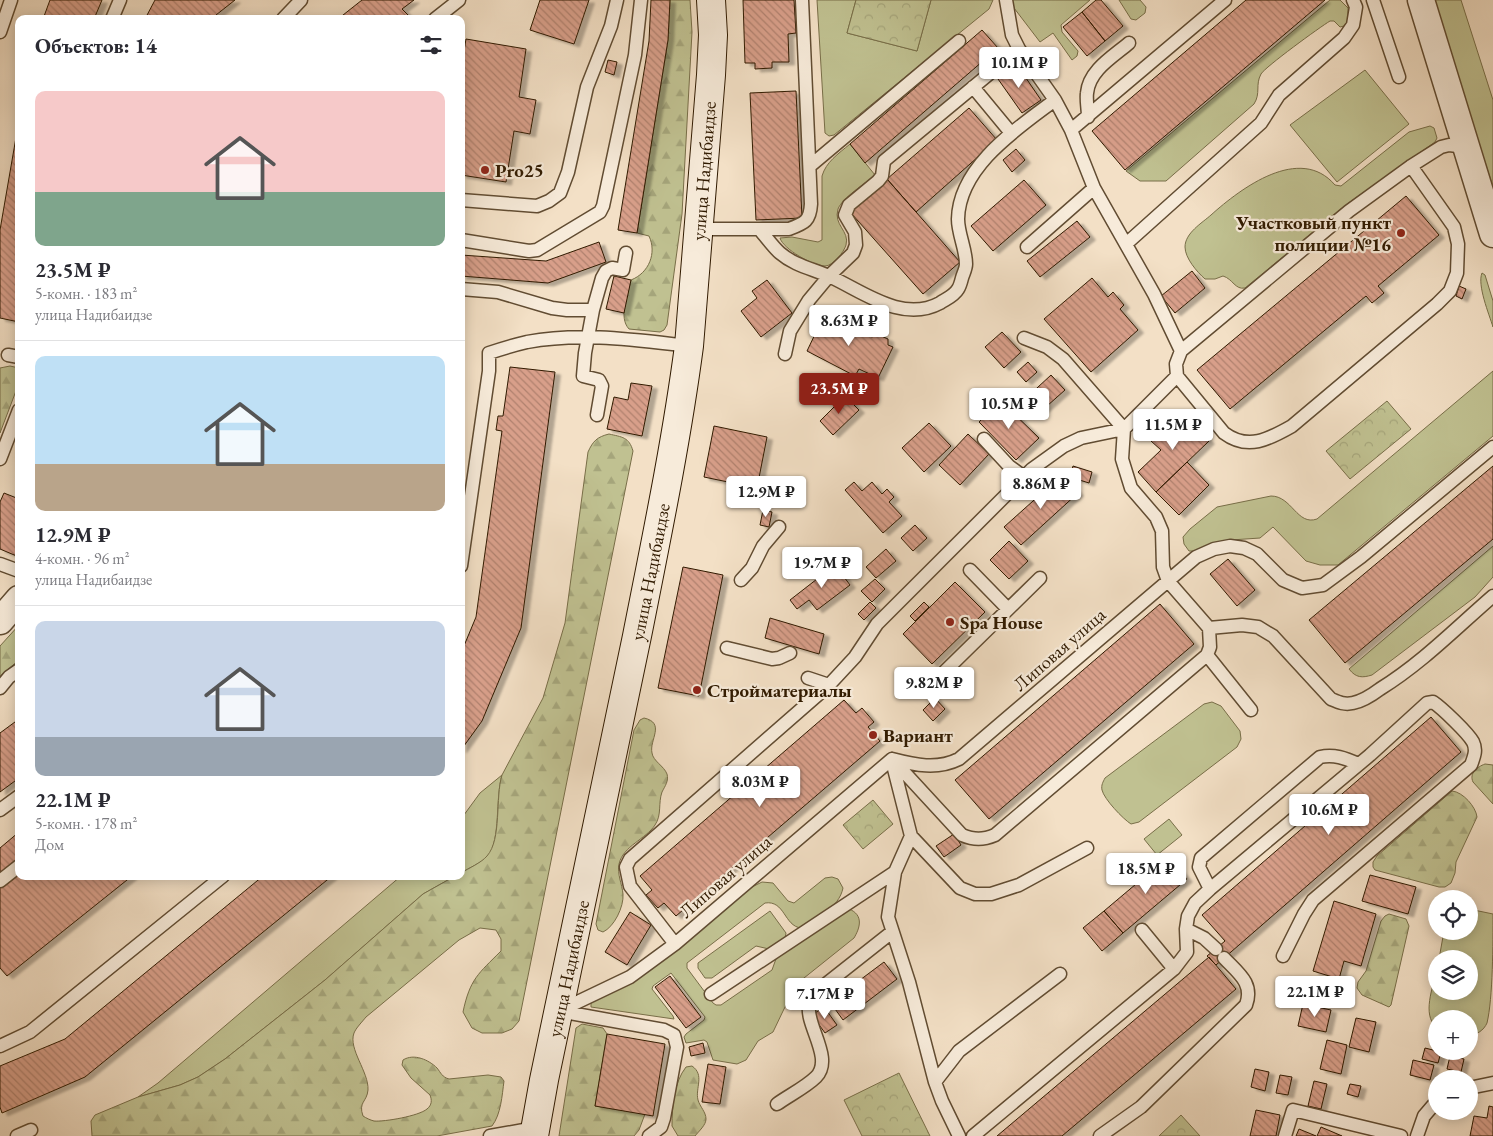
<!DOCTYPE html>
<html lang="ru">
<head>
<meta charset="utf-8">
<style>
  :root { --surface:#fff; --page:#f7f7f7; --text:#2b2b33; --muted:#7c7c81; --line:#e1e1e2; --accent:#8f2418 }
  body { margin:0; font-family:"EB Garamond",serif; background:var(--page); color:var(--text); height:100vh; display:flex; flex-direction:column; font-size:19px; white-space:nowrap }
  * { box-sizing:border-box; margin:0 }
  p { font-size:16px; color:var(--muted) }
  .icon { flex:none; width:28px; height:28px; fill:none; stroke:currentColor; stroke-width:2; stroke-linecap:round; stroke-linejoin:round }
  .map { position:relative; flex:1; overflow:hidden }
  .side { position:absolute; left:15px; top:15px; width:450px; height:865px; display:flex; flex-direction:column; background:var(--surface); border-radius:10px; box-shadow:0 2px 12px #0003 }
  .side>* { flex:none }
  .fabs { position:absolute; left:1428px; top:890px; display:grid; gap:10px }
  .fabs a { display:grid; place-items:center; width:50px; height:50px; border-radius:50%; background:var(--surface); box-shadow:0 2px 12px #0003; font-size:25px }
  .price { position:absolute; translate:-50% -42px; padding:0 11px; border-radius:5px; background:#fff; color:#222; font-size:16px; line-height:32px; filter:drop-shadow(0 1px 2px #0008) }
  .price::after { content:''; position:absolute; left:50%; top:30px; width:15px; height:11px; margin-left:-8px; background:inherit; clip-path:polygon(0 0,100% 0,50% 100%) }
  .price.on { background:var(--accent); color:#fff }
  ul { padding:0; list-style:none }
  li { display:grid; align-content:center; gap:10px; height:265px; padding:0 20px }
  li+li { border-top:1px solid var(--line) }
  li span { display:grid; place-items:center; height:155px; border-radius:10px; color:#555 }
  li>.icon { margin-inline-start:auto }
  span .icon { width:90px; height:90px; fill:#fffc; stroke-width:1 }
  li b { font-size:21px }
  h2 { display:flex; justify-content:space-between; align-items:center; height:60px; padding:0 20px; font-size:21px }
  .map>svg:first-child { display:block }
  .green { fill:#c0c191; stroke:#786e48 }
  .forest { fill:url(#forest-firs); stroke:#786e48 }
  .park { fill:url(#park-crowns); stroke:#786e48 }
  .building { fill:url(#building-back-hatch); stroke:#301a00; filter:url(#shadow) }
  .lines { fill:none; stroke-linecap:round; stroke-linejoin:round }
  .service-casing { stroke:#614c32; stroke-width:15 }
  .minor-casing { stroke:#614c32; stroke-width:29 }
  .secondary-casing { stroke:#301a00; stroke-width:30 }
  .service { stroke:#f7ebda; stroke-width:12 }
  .minor { stroke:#f7ebda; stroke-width:26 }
  .secondary { stroke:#f7ebda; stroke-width:28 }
  .poi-dot { fill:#8f2418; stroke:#f7ebda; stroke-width:2 }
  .labels { text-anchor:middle; stroke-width:4.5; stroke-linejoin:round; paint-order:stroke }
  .poi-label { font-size:19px; font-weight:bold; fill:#301a00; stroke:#f7ebda; text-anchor:start }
  .street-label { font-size:19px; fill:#301a00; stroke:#f7ebda }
</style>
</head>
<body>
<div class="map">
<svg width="1493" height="1136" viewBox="0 0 1493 1136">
  <defs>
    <pattern id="forest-firs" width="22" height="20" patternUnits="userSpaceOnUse" patternTransform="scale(1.25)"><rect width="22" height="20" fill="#c0c191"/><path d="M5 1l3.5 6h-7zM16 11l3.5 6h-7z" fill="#a5a57b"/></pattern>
    <pattern id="park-crowns" width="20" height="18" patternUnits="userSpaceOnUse" patternTransform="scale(1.25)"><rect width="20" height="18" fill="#c0c191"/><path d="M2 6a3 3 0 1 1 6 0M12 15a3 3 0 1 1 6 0" fill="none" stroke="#a5a57b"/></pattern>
    <pattern id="building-back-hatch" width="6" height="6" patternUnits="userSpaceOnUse" patternTransform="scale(1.25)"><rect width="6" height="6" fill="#d89f8a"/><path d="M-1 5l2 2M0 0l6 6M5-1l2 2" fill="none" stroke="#b0816e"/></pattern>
    <filter id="shadow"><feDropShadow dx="5.5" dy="3" stdDeviation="1" flood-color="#0004"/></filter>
  </defs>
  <rect width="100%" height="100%" fill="#f3e0c6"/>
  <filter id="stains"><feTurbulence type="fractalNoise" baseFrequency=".004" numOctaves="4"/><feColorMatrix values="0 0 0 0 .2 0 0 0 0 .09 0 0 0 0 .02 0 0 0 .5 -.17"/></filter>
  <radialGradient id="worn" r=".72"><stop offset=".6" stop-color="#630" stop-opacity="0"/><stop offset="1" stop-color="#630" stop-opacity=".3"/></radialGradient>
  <path class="green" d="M817 0H856L847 33 917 51 931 0H993L989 9 834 135 829 136 825 133Z
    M1012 0H1090L1061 25 1062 32 1078 51 1077 56 1072 60 1053 33 1040 42 1014 8Z
    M1119 0H1140L1146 7 1145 13 1136 20 1131 19Z
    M1330 0H1340L1348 8V21L1344 26 1340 27 1334 21H1330C1320 27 1265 67 1261 74 1255 85 1261 93 1254 104L1166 181H1140L1126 171Z
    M1432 0H1461L1493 100V187Z
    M1365 70 1409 124 1337 182 1290 125Z
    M1430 126 1434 128 1437 138 1435 142 1347 204 1245 288C1235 290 1233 279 1223 276L1215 279H1205C1197 272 1185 258 1185 247 1185 233 1202 223 1211 215 1241 188 1300 144 1335 185L1341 186 1409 132Z
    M850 144 875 175C866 183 842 198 838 209 833 225 850 231 846 245 844 252 833 266 825 266 813 266 783 249 780 238L792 237 818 242 822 240V176C826 162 838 154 850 144Z
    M1482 273 1485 275 1493 301V327C1489 314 1477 285 1482 273Z
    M1493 371V436L1338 565H1320L1306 561 1273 527 1260 538 1231 540 1199 551H1189L1184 544 1183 537 1190 529 1217 507 1271 496C1292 496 1297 526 1317 519Z
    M1493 546V577L1475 597 1372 675C1362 678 1356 678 1349 669Z
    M1212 702 1221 706 1240 731 1241 739 1237 747 1139 822 1131 824C1123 819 1104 799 1102 790 1101 785 1103 782 1105 778L1204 704Z
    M502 775C495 798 501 839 488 856 481 863 469 868 461 873V819L480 793Z
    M1169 819 1182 835 1157 855 1144 839Z
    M401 876H455L423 894 325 980 225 1059 198 1077 180 1085 138 1097 158 1083Z
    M832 877 838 879 843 888C839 908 817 917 801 928 784 926 785 900 765 903L687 963V968L713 1003 716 1005H721L772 970 777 956 849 909C864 915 860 928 854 938L799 982 784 1009 773 1032 758 1041 746 1060 737 1064 713 1060 707 1042 704 1040 686 1043 684 1037 686 1034 704 1020 705 1017 671 973 653 986 652 989 673 1016 674 1019 591 1007V1002L678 948 752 887 762 882 773 883 788 901 794 903 825 878Z
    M1469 909 1493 914C1493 942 1493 998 1487 1023 1484 1030 1476 1036 1469 1034V1019H1436V1027C1422 1014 1433 988 1436 972V991H1469V959H1439L1444 931H1469Z
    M770 911 786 933 785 939 769 949 756 946 712 978H705L698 968V963Z"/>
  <path class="forest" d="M670 0H690L692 32 682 214 667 325 664 330 660 332 629 329C618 317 628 295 631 280 649 273 657 253 649 236L637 233 668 40Z
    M10 366 19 368V383L0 433V368Z
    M609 434C622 437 629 437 633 451L519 1021 512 1029 502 1033H482L472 1028 463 1012C470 979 478 974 501 951V939L496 930 480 928 459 940 366 1017C362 1022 356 1028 354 1033 348 1049 369 1072 368 1090 367 1102 358 1102 363 1116 366 1118 370 1120 374 1121 384 1122 419 1116 427 1109 432 1105 432 1100 430 1095L411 1078 402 1065 403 1060C414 1053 429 1060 437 1068 441 1073 442 1077 449 1079L488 1075 501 1077 504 1081C502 1096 501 1114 492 1126L437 1136H92L91 1121 95 1115 138 1097 180 1085 198 1077 225 1059 325 980 423 894 455 876H461V873C469 868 481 863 487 856 502 839 495 798 502 775L543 698 565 623 588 452C593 441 597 437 609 434Z
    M19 625V660L0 676V646Z
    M644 718C666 723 649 740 652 753 653 761 664 766 667 774 669 781 665 786 662 792 658 803 662 815 655 825 646 839 623 846 619 864 617 874 622 884 623 894 624 907 614 927 603 932L598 930 596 924 634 730 640 720Z
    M1485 764 1493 765V804L1473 782C1469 773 1477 767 1485 764Z
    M1452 791C1463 792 1476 807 1477 817L1456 862 1455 873 1451 883 1445 887H1439L1375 870 1373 867V862L1377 856Z
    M1389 914 1406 919 1409 926 1391 1005 1389 1007 1362 995 1357 988 1358 982 1366 971 1381 921 1385 916Z
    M582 1024 603 1028 607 1034 595 1106 645 1114 639 1130 634 1136H559L576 1028Z
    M692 1066C705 1075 695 1088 698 1100 700 1107 706 1112 706 1119 706 1125 699 1131 695 1136H678L672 1126C672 1107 674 1082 686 1067Z"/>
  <path class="park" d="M856 0H931L917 51 847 33Z
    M1387 401 1411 429 1350 479 1326 451Z
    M873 800 893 824 863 849 843 825Z
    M899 1073 930 1136H862L844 1100Z
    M1181 1115 1200 1136H1159Z"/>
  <path class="building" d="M50 0H102L94 19H43Z
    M155 0H235L216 15 214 19H145Z
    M362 0H414L402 9 410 17 407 19H338Z
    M540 0H589L574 44 530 30Z
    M651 0H670L668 40 637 233 618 230 649 41Z
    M743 0H794L796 33 788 34 789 62H772V68L755 69V63H745Z
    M1096 0H1101L1123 26 1105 41 1082 12Z
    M1246 0H1325L1125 170 1092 131Z
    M1082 12 1105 41 1087 56 1063 27Z
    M982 30 998 48 865 163 850 144Z
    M466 39 526 49 519 97 536 100 530 134 514 131 506 182 461 175V69Z
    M608 60 617 62 614 75 605 72Z
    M1017 65 1041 100 1022 113 998 79Z
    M796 91 802 218 756 220 750 93Z
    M969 108 997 140 916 212 887 179Z
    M19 120V322L0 318V230Z
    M1016 149 1025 160 1012 172 1003 160Z
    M887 179 960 262 923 294 850 212Z
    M1024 180 1046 205 993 251 971 226Z
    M1406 196 1439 235 1378 286 1384 293 1372 303 1366 296 1230 409 1197 370Z
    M1077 221 1090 237 1040 277 1027 261Z
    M599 242 606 262 548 283 461 276V255L546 261Z
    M1192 271 1205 288 1175 313 1161 296Z
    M614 276 631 280 624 313 606 309Z
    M1092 278 1108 297 1113 292 1124 305 1120 309 1138 330 1091 372 1044 319Z
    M767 280 792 313 761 337 741 311 757 298 752 291Z
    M1459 286 1466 289 1462 299 1456 296Z
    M823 311 872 337 877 334 888 339V345L893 347 878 378 859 369 855 376 807 351 818 328 815 326Z
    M1002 332 1021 352 1004 368 985 347Z
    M1028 362 1037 372 1026 382 1017 372Z
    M510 367 555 372 521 628 482 721 461 750V653L476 617 502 431 496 430 498 416H503Z
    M1051 375 1065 390 1038 414 1024 400Z
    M631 383 652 386 642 436 607 429 614 397 628 400Z
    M845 396 859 410 833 435 820 421Z
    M1001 401 1039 438 1016 460 979 422Z
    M1181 412 1209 441 1156 492 1138 472 1161 450 1151 441Z
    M929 423 951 446 924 472 902 448Z
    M714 426 767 437 757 488 704 477Z
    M968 434 989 454 960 485 939 465Z
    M1187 462 1209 485 1179 515 1156 492Z
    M1073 466 1092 472 1089 483 1070 477Z
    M1493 466V539L1345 663 1309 620Z
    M1062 475 1078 493 1021 545 1004 527Z
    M854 482 862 491 872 482 882 494 887 489 894 497 889 502 902 516 883 533 845 490Z
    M4 493 19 499V557L0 549V502Z
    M763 510 772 512 769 527 760 525Z
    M915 525 927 538 913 551 901 538Z
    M1009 541 1028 561 1009 579 990 560Z
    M886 549 896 561 876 578 866 567Z
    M1228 559 1255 590 1237 606 1210 574Z
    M835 565 850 585 817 610 809 600 797 609 790 600Z
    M683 567 723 575 699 696 658 688Z
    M875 579 885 589 872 602 861 591Z
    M955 582 985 612 932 664 903 634Z
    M870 602 876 608 864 620 858 614Z
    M924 602 929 607 915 621 910 616Z
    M1160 604 1194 644 989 819 955 780Z
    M770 618 824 634 819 654 765 638Z
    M935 698 945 709 933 721 923 710Z
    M844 700 856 713 862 708 874 722 868 727 880 741 676 916 664 903 658 908 646 895 652 890 640 876Z
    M1431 717 1461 752 1216 965 1207 956 1225 941 1202 915Z
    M19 719V778L0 792V733Z
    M19 832V876H132L7 976 0 968V848Z
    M954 834 961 845 944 857 936 846Z
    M1168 857 1187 879 1123 933 1104 911Z
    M1370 875 1416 887 1408 914 1362 901Z
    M263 876H332L85 1077 2 1113 0 1107V1066L65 1039Z
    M1334 901 1376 914 1361 966 1344 961 1339 979 1313 971Z
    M1104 911 1123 933 1102 951 1083 928Z
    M630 912 651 925 627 965 605 952Z
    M1209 957 1236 989 1062 1136H997Z
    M884 962 897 979 843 1020 830 1002 843 993 837 986 846 978 852 986Z
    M670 976 701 1017 686 1028 655 987Z
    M1303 1004 1331 1010 1326 1032 1298 1026Z
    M824 1007 837 1025 825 1033 812 1015Z
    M1356 1018 1376 1022 1369 1052 1349 1047Z
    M607 1034 665 1044 653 1116 595 1106Z
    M1327 1040 1347 1045 1341 1074 1320 1069Z
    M703 1043 705 1053 691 1056 689 1047Z
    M1425 1048 1441 1052 1438 1063 1422 1059Z
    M1450 1056 1464 1059 1461 1072 1447 1069Z
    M1413 1060 1434 1065 1430 1080 1410 1075Z
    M708 1064 726 1067 720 1104 702 1102Z
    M1255 1069 1269 1072 1265 1091 1251 1087Z
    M1280 1075 1292 1077 1288 1095 1276 1093Z
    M1314 1081 1327 1084 1321 1109 1308 1106Z
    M1350 1084 1361 1086 1358 1097 1347 1094Z
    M1489 1106 1493 1107V1136H1470L1474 1116 1487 1118Z
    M1256 1110 1280 1115 1276 1136H1250Z
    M1321 1127 1342 1136H1317Z
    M1299 1129 1316 1136H1296Z"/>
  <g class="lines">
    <g class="service-casing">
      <path id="service" d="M1006 0 1012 35 1019 49 1055 100 1071 130 1094 188 1154 294 1181 351
        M1373 0 1399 77
        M112 19 120 0
        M283 19 301 0
        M435 19 459 0
        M0 32 11 0
        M973 87 1011 133
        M1088 117C1088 109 1086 100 1087 93 1089 70 1114 56 1129 43
        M1071 130 1225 0
        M810 166 959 41
        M461 200 537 206 549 201 560 193 568 172 587 87 611 26 617 0
        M698 229H789C805 223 810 221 811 204L802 0
        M760 230C767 238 773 247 780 253 795 266 814 269 831 277 865 293 903 323 940 303 946 299 954 296 958 289 960 286 961 282 962 278 963 274 966 269 966 264 966 249 958 234 958 219 959 166 1018 128 1055 100
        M461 240 529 251 537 250 600 212 603 206 635 55 641 0
        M1126 244 1261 123 1279 95 1344 38 1353 25 1356 7 1353 0
        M1027 247 1094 188
        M461 289 498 292 552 308 567 310H593L585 353 583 376 599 380 602 386 597 415
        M593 310 602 278 606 271 612 268 623 270 626 253
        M1024 338 1047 347 1063 359 1124 429 1122 459 1131 488 1156 517 1162 531 1163 567 1168 581 1209 628 1242 625 1258 627 1273 636 1331 699C1338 702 1344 705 1353 703 1363 701 1372 695 1380 689 1422 663 1456 628 1493 596
        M1181 351 1349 211 1411 166 1441 147 1449 145 1466 147
        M785 354 790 331 809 300 829 276 853 253 856 245 855 232 845 215 849 205 878 181 882 176 884 161 995 69
        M8 355 19 357
        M1177 376 1224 433C1248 451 1269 439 1292 426L1437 304 1450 291 1457 273 1458 244 1454 227 1411 166
        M984 439 1009 466 1024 477
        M0 459 19 410
        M0 564 19 571
        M461 566 489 371V353C501 349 514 345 527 342 581 332 635 340 689 346
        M970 570 1008 609
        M741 580 752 568 763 546 779 527
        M727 648 772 659 779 658 790 653
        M1207 655 1251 710
        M808 678 829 685
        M904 683H928L937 679 1040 578
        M0 688 9 677 19 670
        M892 759 962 835C974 840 983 840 995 835L1207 655 1210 647 1209 628
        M892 761 911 836 960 888 975 894H991L1019 885 1087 848
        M0 810 19 796
        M911 836 895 872 888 917 909 982 935 1082
        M0 881 19 866
        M1210 889 1199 867 1201 858 1320 757C1334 754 1345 758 1358 764
        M1186 929 1204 938 1216 949
        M1142 930 1174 969
        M675 944 630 886 626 867 630 859 829 685 855 657 877 624 1032 469 1064 446 1081 438 1124 429 1177 376 1176 364 1181 351
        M711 994 895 872
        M561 1010 630 977 675 944 892 759C915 765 937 770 959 759L1196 557 1214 549 1230 546 1244 548 1257 554 1283 580 1302 588 1323 585 1361 557 1493 447
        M559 1011 664 1030 674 1035 677 1047 664 1118 661 1127 649 1136
        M0 1046 30 1032 223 876
        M1469 1088 1493 1083
        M777 1104C788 1096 806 1087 816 1077 834 1059 806 1026 809 1006 810 1000 813 996 816 992L892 932
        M17 1136 31 1130
        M490 1136 535 1128
        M959 1136 942 1101 935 1082 959 1051 1060 974
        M973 1136 1174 969 1187 952 1186 929 1188 916 1195 903 1210 889 1370 755 1427 703 1433 702C1442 708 1468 733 1473 742 1477 750 1474 757 1471 765L1313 900 1304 914 1283 956
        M1100 1136 1141 1107 1246 1005C1254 983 1238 973 1224 958
        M1285 1136 1293 1110 1401 1136
        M1417 1136 1424 1116 1436 1102"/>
    </g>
    <g class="minor-casing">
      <path id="minor" d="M1421 0 1493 234
        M0 621 19 599"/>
    </g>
    <g class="secondary-casing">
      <g id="secondary">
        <path id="s1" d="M534 1136 544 1080C576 933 607 785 637 636 656 540 676 444 689 346L711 75 713 35 711 0"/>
      </g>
    </g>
    <use href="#service" class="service"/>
    <use href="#minor" class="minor"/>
    <use href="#secondary" class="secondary"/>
  </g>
  <g class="poi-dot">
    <circle cx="485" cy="170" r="5"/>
    <circle cx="1401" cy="233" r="5"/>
    <circle cx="950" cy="622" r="5"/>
    <circle cx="697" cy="690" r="5"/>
    <circle cx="873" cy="735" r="5"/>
  </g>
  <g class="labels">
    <g class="poi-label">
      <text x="495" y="177">Pro25</text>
      <text x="1391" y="229" text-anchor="end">Участковый пункт<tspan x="1391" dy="22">полиции №16</tspan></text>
      <text x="960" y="629">Spa House</text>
      <text x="707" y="697">Стройматериалы</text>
      <text x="883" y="742">Вариант</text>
    </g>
    <g class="street-label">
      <text dy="7" stroke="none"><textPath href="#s1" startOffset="981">улица Надибаидзе</textPath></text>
      <text dy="7" stroke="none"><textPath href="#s1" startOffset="576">улица Надибаидзе</textPath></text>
      <text transform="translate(1059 649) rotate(-41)" y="7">Липовая улица</text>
      <text transform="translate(725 876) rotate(-41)" y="7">Липовая улица</text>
      <text dy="7" stroke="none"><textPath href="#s1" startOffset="171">улица Надибаидзе</textPath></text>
    </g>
  </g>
  <rect width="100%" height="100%" filter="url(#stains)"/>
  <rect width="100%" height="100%" fill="url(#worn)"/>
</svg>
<div class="fabs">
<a><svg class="icon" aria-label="locate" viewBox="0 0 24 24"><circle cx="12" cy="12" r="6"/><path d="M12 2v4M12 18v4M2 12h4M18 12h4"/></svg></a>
<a><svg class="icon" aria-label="layers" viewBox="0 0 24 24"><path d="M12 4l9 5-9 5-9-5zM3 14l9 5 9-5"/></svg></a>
<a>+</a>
<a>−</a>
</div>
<b class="price" style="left:1019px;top:89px">10.1M ₽</b>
<b class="price" style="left:849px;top:347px">8.63M ₽</b>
<b class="price on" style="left:839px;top:415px">23.5M ₽</b>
<b class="price" style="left:1009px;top:430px">10.5M ₽</b>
<b class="price" style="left:1173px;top:451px">11.5M ₽</b>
<b class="price" style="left:1041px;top:510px">8.86M ₽</b>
<b class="price" style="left:766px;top:518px">12.9M ₽</b>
<b class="price" style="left:822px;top:589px">19.7M ₽</b>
<b class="price" style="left:934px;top:709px">9.82M ₽</b>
<b class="price" style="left:760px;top:808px">8.03M ₽</b>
<b class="price" style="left:1329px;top:836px">10.6M ₽</b>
<b class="price" style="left:1146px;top:895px">18.5M ₽</b>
<b class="price" style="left:1315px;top:1018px">22.1M ₽</b>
<b class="price" style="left:825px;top:1020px">7.17M ₽</b>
<section class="side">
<h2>Объектов: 14<svg class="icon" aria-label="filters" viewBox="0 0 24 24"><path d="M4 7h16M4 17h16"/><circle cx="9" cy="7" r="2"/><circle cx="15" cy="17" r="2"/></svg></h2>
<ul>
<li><span style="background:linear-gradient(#f6c9c9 65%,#7fa58c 0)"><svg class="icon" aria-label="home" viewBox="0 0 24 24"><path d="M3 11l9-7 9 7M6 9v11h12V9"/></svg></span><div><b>23.5M ₽</b><p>5-комн. · 183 m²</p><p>улица Надибаидзе</p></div></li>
<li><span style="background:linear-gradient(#bfe0f5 70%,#b9a48a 0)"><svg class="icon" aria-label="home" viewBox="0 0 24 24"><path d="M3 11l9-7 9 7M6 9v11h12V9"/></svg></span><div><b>12.9M ₽</b><p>4-комн. · 96 m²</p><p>улица Надибаидзе</p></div></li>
<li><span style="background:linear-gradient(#c9d6e8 75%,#9aa5b1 0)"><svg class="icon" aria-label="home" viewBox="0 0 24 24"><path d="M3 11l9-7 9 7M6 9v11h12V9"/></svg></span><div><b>22.1M ₽</b><p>5-комн. · 178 m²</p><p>Дом</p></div></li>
</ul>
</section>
</div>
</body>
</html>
